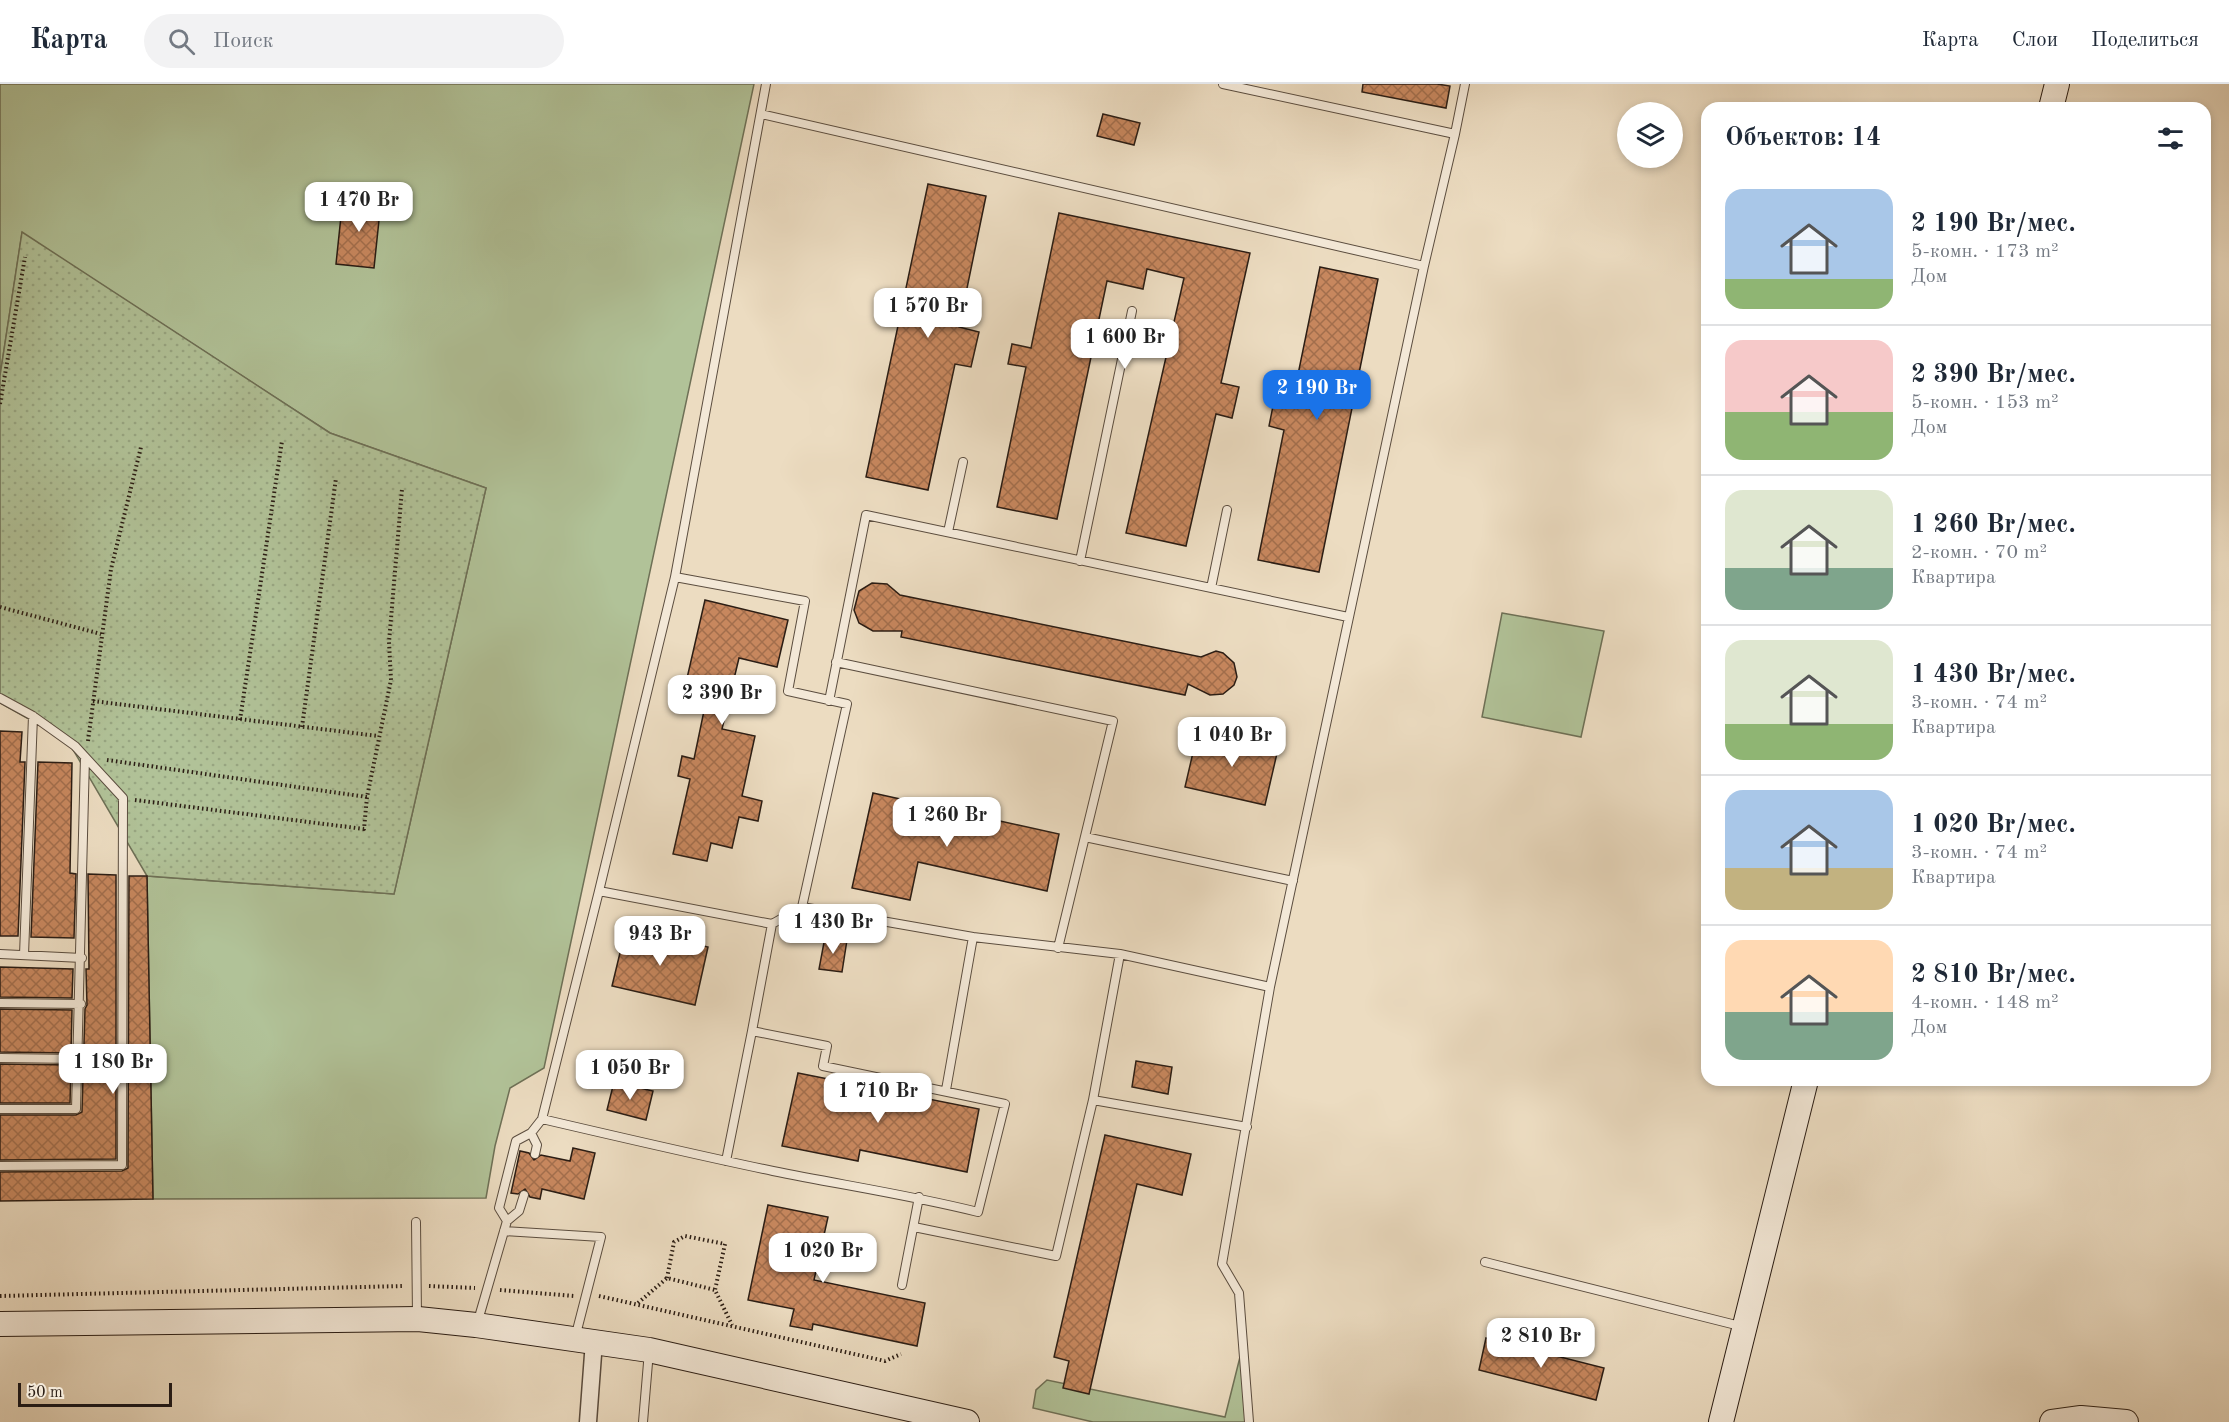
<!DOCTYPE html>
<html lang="ru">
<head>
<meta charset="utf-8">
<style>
  :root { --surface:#fff; --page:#f2f2f3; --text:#1f2937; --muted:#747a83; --line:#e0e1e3; --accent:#1a73e8 }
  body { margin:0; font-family:"Old Standard TT",serif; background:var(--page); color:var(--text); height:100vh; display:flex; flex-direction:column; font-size:22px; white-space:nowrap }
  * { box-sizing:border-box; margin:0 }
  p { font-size:20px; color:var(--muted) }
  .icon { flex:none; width:33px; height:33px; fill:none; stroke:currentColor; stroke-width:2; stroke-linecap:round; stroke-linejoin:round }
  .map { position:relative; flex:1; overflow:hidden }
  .panel { position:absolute; left:1701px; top:18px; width:510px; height:984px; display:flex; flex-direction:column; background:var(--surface); border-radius:18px; box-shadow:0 3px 9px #0003 }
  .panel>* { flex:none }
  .tools { position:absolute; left:1617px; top:18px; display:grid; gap:12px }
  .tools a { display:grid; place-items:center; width:66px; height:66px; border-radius:50%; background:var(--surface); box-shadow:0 3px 9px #0003; font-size:30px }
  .scale { position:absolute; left:18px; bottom:15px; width:154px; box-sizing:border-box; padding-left:6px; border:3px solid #2b1d14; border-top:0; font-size:16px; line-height:21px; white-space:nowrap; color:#2b1d14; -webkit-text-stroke:4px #f3e8d7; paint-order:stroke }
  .price { position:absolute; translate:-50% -51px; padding:0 14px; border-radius:12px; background:#fff; color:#222; font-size:20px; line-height:39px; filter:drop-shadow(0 2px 3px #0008) }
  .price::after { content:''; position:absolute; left:50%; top:36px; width:18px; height:14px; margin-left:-9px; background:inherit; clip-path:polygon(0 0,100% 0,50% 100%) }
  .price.selected { background:var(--accent); color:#fff }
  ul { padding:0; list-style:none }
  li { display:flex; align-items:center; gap:18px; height:150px; padding:0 24px }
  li+li { border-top:2px solid var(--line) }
  li span { display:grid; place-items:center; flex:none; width:168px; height:120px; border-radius:18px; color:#555 }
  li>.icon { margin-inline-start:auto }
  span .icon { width:72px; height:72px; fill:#fffc; stroke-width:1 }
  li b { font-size:26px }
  h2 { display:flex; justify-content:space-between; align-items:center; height:72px; padding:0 24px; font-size:26px }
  header { display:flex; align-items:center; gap:36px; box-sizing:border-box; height:84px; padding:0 30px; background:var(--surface); border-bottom:2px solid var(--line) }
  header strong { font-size:28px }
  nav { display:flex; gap:33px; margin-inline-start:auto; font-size:21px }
  .search { width:420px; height:54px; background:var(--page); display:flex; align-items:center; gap:15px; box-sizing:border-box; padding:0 21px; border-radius:33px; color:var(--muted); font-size:22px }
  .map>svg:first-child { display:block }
  .green { fill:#b1c298; stroke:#6e7056; stroke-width:1.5 }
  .garden { fill:url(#garden-dots); stroke:#6e7056; stroke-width:1.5 }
  .building { fill:url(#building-cross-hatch); stroke:#2b1d14; stroke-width:1.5 }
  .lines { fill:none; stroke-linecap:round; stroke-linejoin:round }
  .lane-casing { stroke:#5b4d3f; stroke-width:10 }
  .street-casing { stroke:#5b4d3f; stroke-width:19 }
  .secondary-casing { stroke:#2b1d14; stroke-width:26 }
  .path { stroke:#2b1d14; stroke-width:4; stroke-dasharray:1.5 3; stroke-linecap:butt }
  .lane { stroke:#f3e8d7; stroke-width:8 }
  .street { stroke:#f3e8d7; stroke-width:16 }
  .secondary { stroke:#f3e8d7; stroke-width:24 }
</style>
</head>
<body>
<header>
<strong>Карта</strong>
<div class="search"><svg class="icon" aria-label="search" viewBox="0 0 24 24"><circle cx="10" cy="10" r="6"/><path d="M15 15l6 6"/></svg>Поиск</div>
<nav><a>Карта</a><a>Слои</a><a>Поделиться</a></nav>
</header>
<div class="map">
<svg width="2229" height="1338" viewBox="0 0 2229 1338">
  <defs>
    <pattern id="garden-dots" width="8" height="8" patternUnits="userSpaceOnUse" patternTransform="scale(1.5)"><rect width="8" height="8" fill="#b1c298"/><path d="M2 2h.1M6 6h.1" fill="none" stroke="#98a682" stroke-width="1.8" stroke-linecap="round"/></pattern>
    <pattern id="building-cross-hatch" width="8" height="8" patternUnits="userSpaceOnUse" patternTransform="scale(1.5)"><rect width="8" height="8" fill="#c7875e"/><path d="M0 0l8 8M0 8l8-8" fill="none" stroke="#a26e4c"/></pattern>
  </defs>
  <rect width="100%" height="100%" fill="#ecdcc1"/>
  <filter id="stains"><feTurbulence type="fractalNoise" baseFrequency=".00333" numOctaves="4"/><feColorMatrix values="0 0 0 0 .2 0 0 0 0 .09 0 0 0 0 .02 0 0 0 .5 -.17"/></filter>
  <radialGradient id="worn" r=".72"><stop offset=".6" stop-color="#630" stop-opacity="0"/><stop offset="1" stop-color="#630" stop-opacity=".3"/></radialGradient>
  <path class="green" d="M0 0H754L544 984 510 1004 495 1062 486 1114 153 1115 147 792 394 810 486 404 330 349 22 149 0 292Z
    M1502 529 1604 547 1581 653 1482 633Z
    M1243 1261 1246 1338H1093L1033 1324 1036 1306 1047 1296 1225 1333Z"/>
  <path class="garden" d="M22 148 330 349 486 404 394 810 147 792 68 657 0 619V292Z"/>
  <path class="building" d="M1363 0H1437L1450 2 1446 24 1362 8Z
    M1103 30 1140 39 1134 61 1097 52Z
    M928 100 986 112 959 243 979 248 971 283 955 280 928 406 866 393Z
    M343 113 381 117 374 184 336 180Z
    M1059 129 1250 169 1221 299 1239 303 1232 334 1216 330 1186 462 1126 449 1184 194 1147 185 1143 205 1107 197 1057 435 997 423 1026 283 1008 280 1012 260 1031 264Z
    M1320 183 1378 195 1319 488 1258 476 1284 346 1269 342 1275 312 1293 315Z
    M872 499 887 500 900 511 1201 573 1216 567 1223 569 1234 579 1237 593 1234 601 1223 610 1210 611 1188 600 1185 611 901 553 902 547H873L859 539 854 526 859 507Z
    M705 516 788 536 777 583 739 574 722 645 755 652 742 712 762 717 758 737 739 733 732 764 711 759 707 777 673 770 690 695 678 692 682 672 694 675 705 622 682 616Z
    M0 647 22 648 20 678H25L18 852H0Z
    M1198 647 1278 665 1265 721 1185 703Z
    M38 678 72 679 70 789 76 790 74 854 31 853Z
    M873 709 1059 750 1047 807 918 778 910 816 852 804Z
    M88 790 116 791V1075L0 1076V1031H76L82 1028 85 925 87 921 86 885H89Z
    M129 792H147L153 1115 0 1117V1088L122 1087 128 1084Z
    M626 844 708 863 695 921 612 902Z
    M825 853 847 856 842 888 819 885Z
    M0 883 73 885 72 914 0 913Z
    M0 925 72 926 71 969 0 968Z
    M1136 977 1172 983 1168 1010 1132 1003Z
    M0 980 71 981 70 1019H0Z
    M798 989 979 1025 967 1088 860 1066 858 1077 782 1062Z
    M614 998 653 1007 646 1036 607 1026Z
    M1105 1051 1191 1070 1182 1111 1137 1100 1089 1310 1063 1304 1069 1277 1054 1273Z
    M573 1064 595 1069 584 1115 542 1105 540 1115 530 1113 525 1105 518 1110 511 1109 520 1067 529 1069 534 1076 541 1071 570 1077Z
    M768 1121 828 1133 814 1196 925 1219 917 1262 813 1240 812 1246 790 1242 794 1225 748 1216Z
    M1486 1254 1604 1284 1596 1316 1479 1286Z"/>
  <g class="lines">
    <g class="lane-casing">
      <path id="lane" d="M761 30 1424 182 1455 50 1223 0
        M1455 50 1465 0
        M948 448 963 378
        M1080 477 1132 227
        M675 493 805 517 788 607 847 620 802 823 772 840 599 807 675 493 766 0
        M1211 504 1227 426
        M836 578 1113 637 1058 864
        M0 614 33 632 75 662 123 714 122 1081 0 1082
        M829 617 866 431 1348 533
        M1085 753 1293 797
        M802 823 973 853 946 1006
        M973 853 1120 870 1270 903 1424 182
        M0 870 82 874
        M1120 870 1093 1016 1247 1043
        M24 871 33 632
        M0 919 81 920
        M752 947 772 840
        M0 974 78 975
        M0 1025H76L85 673
        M542 1035C619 1053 696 1071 773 1087 842 1101 910 1111 978 1128L1005 1020 823 982 827 962 752 947 726 1077
        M531 1049 537 1061 535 1070
        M507 1137 499 1124 516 1057 531 1049 542 1035 599 807
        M416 1138 417 1232
        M914 1143 1056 1172 1093 1016
        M504 1147 601 1153 575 1254
        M1485 1178 1744 1243
        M902 1201 919 1113
        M477 1240 507 1137 519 1127 524 1111
        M643 1338 649 1267
        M1249 1338 1239 1209 1222 1180 1270 903"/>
    </g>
    <g class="street-casing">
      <path id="street" d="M588 1338 594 1257"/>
    </g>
    <g class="secondary-casing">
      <path id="secondary" d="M2051 24 2057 0
        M0 1240 418 1235 476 1241 649 1266 967 1338
        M1721 1338 1806 996
        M2052 1338 2081 1334 2126 1338"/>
    </g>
    <path class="path" d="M0 320 25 173
      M0 523 101 550
      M93 617 378 652
      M240 636 282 357
      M302 643 336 394
      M88 657 111 485 141 363
      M107 676 367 713
      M135 716 364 745 367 713 391 596 389 558 402 405
      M667 1194 674 1158 685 1152 725 1160 715 1206
      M429 1202 475 1204
      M500 1206 574 1212
      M0 1212 403 1202
      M599 1212 885 1277 901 1270
      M638 1219 667 1194 715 1206 732 1241"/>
    <use href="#lane" class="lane"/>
    <use href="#street" class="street"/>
    <use href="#secondary" class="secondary"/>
  </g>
  <rect width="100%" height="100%" filter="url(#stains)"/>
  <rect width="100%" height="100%" fill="url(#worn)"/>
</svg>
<div class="tools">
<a><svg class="icon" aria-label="layers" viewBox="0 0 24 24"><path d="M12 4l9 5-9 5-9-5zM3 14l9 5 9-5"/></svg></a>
</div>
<div class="scale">50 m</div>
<b class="price" style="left:359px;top:149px">1 470 Br</b>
<b class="price" style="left:928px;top:255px">1 570 Br</b>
<b class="price" style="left:1125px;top:286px">1 600 Br</b>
<b class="price selected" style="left:1317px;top:337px">2 190 Br</b>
<b class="price" style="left:722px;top:642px">2 390 Br</b>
<b class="price" style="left:1232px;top:684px">1 040 Br</b>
<b class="price" style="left:947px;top:764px">1 260 Br</b>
<b class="price" style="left:833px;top:871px">1 430 Br</b>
<b class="price" style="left:660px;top:883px">943 Br</b>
<b class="price" style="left:113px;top:1011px">1 180 Br</b>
<b class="price" style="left:630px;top:1017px">1 050 Br</b>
<b class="price" style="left:878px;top:1040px">1 710 Br</b>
<b class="price" style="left:823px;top:1200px">1 020 Br</b>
<b class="price" style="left:1541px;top:1285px">2 810 Br</b>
<section class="panel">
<h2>Объектов: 14<svg class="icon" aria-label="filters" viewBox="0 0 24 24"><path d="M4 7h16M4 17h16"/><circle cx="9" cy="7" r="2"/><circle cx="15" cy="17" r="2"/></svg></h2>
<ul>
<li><span style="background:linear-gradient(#a9c7e8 75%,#8fb573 0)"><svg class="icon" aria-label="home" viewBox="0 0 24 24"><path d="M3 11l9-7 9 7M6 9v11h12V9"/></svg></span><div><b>2 190 Br/мес.</b><p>5-комн. · 173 m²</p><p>Дом</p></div></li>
<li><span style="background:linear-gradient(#f6c9c9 60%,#8fb573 0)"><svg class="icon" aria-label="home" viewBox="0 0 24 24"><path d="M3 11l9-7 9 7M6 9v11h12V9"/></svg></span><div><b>2 390 Br/мес.</b><p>5-комн. · 153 m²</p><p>Дом</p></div></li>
<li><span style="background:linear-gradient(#dfe7d0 65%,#7fa58c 0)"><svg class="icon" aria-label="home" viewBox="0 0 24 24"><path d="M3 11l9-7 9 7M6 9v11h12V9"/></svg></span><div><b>1 260 Br/мес.</b><p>2-комн. · 70 m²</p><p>Квартира</p></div></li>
<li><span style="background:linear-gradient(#dfe7d0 70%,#8fb573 0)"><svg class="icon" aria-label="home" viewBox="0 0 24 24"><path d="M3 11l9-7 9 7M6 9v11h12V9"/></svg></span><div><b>1 430 Br/мес.</b><p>3-комн. · 74 m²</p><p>Квартира</p></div></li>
<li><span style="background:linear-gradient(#a9c7e8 65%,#c2b280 0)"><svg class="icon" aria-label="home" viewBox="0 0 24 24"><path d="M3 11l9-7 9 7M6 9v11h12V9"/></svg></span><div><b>1 020 Br/мес.</b><p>3-комн. · 74 m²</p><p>Квартира</p></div></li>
<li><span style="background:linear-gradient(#ffd9b3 60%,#7fa58c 0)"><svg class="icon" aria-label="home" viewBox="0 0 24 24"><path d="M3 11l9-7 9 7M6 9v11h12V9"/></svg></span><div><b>2 810 Br/мес.</b><p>4-комн. · 148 m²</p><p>Дом</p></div></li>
</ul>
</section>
</div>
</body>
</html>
